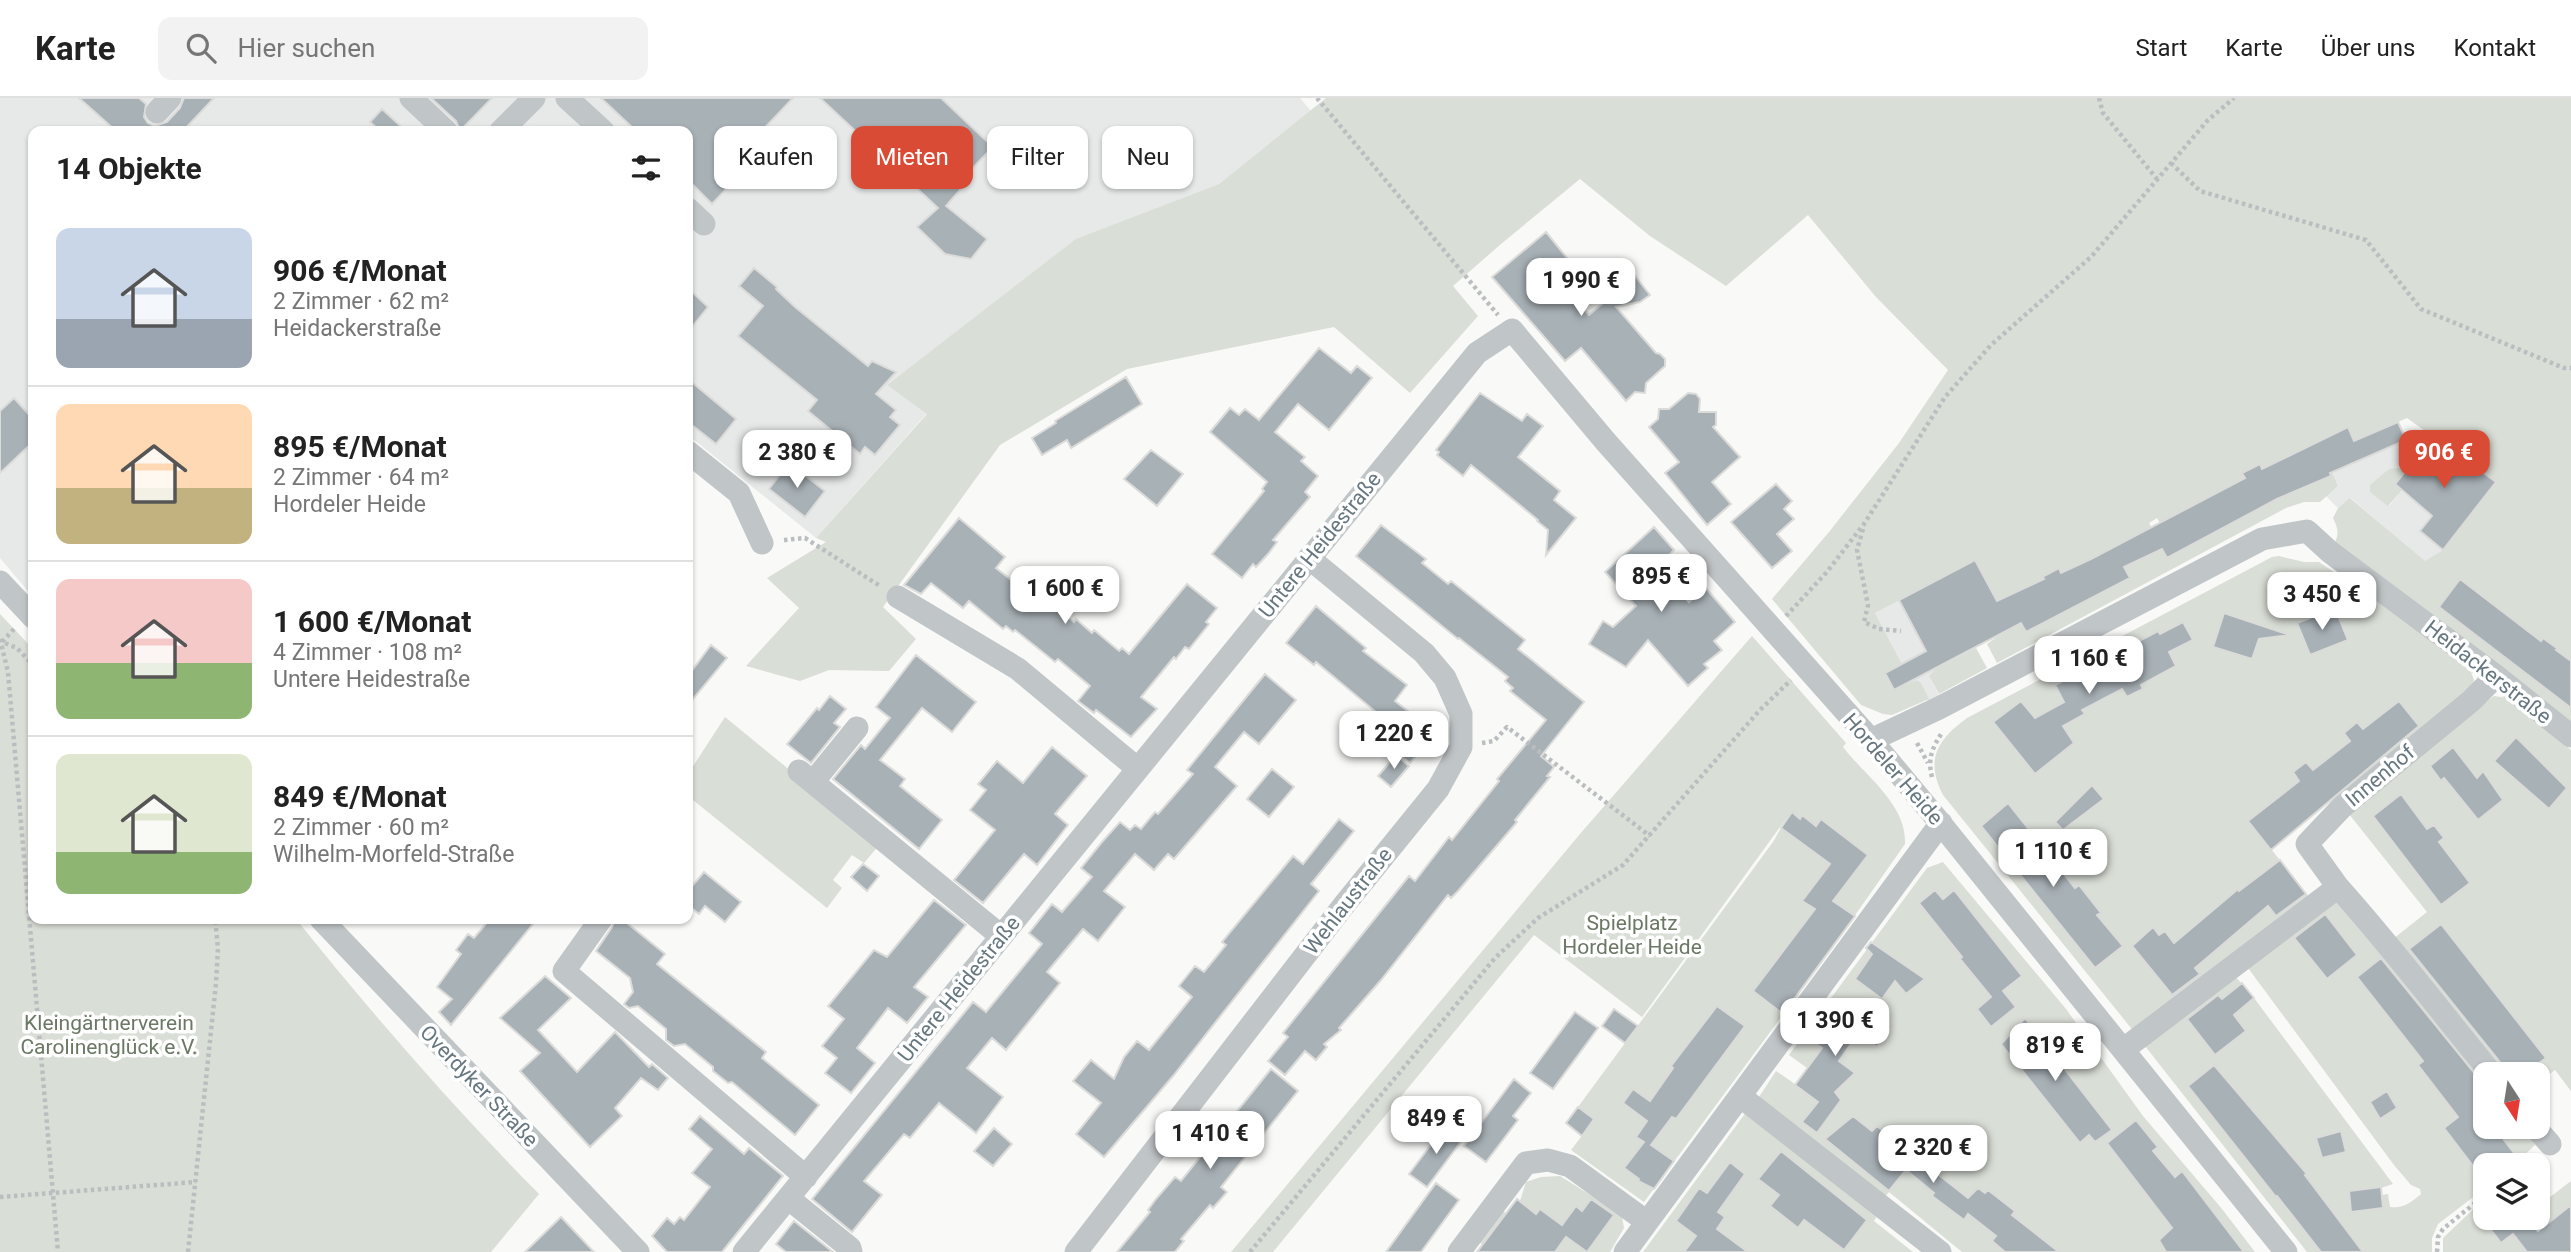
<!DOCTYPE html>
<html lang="de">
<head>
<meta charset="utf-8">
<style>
  :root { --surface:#fff; --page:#f2f2f2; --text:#222; --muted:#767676; --line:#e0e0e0; --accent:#da4b36 }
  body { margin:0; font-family:Roboto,sans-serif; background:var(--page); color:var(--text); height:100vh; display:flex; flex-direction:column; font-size:26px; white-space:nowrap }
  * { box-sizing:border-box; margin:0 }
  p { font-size:23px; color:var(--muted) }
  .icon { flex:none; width:38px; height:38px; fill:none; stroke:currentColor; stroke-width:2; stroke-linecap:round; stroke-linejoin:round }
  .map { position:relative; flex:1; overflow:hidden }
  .sheet { position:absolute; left:28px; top:28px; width:665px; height:798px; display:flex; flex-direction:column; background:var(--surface); border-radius:14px; box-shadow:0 2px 5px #0004 }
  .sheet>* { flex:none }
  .top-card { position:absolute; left:714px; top:28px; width:665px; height:63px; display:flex; gap:14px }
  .needle { width:46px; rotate:168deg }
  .tools { position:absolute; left:2473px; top:964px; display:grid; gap:14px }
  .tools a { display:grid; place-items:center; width:77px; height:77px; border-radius:14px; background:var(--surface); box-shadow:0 2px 5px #0004; font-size:35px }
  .price { position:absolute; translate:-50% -60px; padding:0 16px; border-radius:14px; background:#fff; color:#222; font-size:23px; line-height:46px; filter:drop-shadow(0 2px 4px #0008) }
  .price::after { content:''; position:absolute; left:50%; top:42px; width:21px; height:16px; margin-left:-10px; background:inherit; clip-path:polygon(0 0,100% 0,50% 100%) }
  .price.on { background:var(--accent); color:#fff }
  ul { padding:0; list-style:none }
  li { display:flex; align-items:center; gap:21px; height:175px; padding:0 28px }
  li+li { border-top:2px solid var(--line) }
  li span { display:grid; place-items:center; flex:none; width:196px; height:140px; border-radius:14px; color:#555 }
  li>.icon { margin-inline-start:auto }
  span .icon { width:84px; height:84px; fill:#fffc; stroke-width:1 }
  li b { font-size:30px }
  h2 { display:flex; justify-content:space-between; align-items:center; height:84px; padding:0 28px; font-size:30px }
  .pill { padding:0 24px; border-radius:14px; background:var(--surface); box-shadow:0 2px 5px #0004; font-size:24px; line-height:63px }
  .pill.on { background:var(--accent); color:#fff }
  header { display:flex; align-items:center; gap:42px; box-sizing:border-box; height:98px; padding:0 35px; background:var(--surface); border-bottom:2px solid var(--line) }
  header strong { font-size:33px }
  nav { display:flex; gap:38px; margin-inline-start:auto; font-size:24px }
  .search { width:490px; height:63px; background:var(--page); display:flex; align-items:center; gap:18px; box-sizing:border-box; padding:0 24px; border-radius:14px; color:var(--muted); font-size:26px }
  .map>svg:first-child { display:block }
  .built { fill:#e7e9e8 }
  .green { fill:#d9ded6 }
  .building { fill:#a8b1b6; stroke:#dbdbd9; stroke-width:2 }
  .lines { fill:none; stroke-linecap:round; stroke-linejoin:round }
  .path { stroke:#bbbec0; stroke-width:4.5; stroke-dasharray:3.5 3.5; stroke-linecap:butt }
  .minor { stroke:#c0c5c8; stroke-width:23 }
  .labels { text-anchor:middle; stroke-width:7; stroke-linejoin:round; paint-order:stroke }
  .street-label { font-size:21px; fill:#667780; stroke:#fff }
  .park-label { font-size:21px; fill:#6a7864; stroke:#fff }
</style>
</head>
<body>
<header>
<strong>Karte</strong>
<div class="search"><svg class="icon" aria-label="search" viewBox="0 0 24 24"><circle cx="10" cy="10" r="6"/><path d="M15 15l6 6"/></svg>Hier suchen</div>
<nav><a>Start</a><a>Karte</a><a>Über uns</a><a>Kontakt</a></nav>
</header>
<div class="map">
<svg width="2571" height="1154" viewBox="0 0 2571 1154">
  <rect width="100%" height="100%" fill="#f9f9f7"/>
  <path class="built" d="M0 0H1300L1311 13 1219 86 1076 142 887 287 927 315 816 440 688 337V33H33V499L0 460Z
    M2406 342 2485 400 2468 422 2406 372 2399 370 2389 408 2401 393 2432 418 2420 433 2443 452 2425 464 2351 400 2338 410 2326 398 2338 388 2332 374Z
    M1899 502 1935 571 1929 578 1944 607 1933 613 1916 582 1911 583 1875 515Z"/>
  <path class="green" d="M1326 0H2571V625L2333 449C2339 437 2339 432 2333 420L2338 410 2350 400 2425 463 2443 452 2496 384 2407 320 2335 351 2329 338 2319 343 2320 346 2262 371 2259 366 2243 375 2245 380 2202 402 2214 424 2199 431 2187 410 2160 425 2157 420 2149 425 2167 459 2277 401 2330 378V375L2332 374 2338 388 2320 404H2304L2286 410 1997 565 1987 546 2020 522 2027 534 2129 480 2124 469 2155 454 2144 433 2063 478 2058 470 2043 478 2046 485 2002 513 1975 462 1875 515 1902 566 1885 575 1893 592 1916 582 1921 585 1929 601 1892 617 1883 616 1861 607 1772 501 1829 434 1899 345 1948 272 1876 199 1808 117 1726 188 1650 138 1580 81 1501 146 1453 188 1478 218 1410 295 1334 229 1127 271 1000 347 883 509 916 541 889 573 829 572 800 583 746 568 799 510 767 480 826 444 816 440 927 316 887 287 1076 141 1219 86Z
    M2399 370 2406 372 2395 386 2402 392 2388 408 2370 394V387L2389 371Z
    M2279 458 2304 464H2319L2377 503 2471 574 2474 582 2473 590 2271 751 2309 799 2135 935 1943 697C1925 662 1937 642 1967 620L2272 459Z
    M0 516 33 551V821H296C373 917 453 1009 539 1096L491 1154H0Z
    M1752 538 1846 645 1843 649C1865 678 1907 706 1905 746L1825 860 1808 848 1801 883 1805 887 1644 1104 1571 1052 1594 1022 1578 1009 1773 744 1788 718 1642 919 1534 837 1273 1154H1231L1580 736Z
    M1976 550 1987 570 1939 596 1929 578 1935 571Z
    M2494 598 2507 600 2571 652V993L2555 972 2538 985V976H2503L2393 841 2427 814 2349 716 2478 609Z
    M725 619 880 746 864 765 852 757 833 782 842 790 827 810 688 698V676Z
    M1943 764 2066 911 2143 1018 2222 1111 2255 1154H1962L1889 1094 1883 1101 1759 999 1776 973 1795 986 1807 970 1789 957 1927 770Z
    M2338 802 2485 978V1029H2526L2531 1036 2535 1047 2514 1067 2485 1068V1090L2438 1126 2432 1140V1154H2307L2145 948 2235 878 2254 900 2393 1086 2381 1090 2382 1097 2388 1096 2390 1109C2403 1111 2412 1104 2421 1096L2420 1091 2411 1087 2394 1067 2248 870Z
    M1747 1013 1879 1115 1874 1123 1913 1154H1643Z
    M1560 1078 1608 1108 1622 1119 1624 1130 1610 1154H1482L1485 1149 1478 1143 1501 1112 1509 1117 1520 1103 1526 1084 1541 1079Z
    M2571 1083V1154H2443V1140L2485 1100V1120H2538V1102L2541 1106Z"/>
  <path class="building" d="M79 0H139L146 6 144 19 148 25 155 28 167 24 180 10 184 0H214L183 33H116Z
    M431 0H492L460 33 456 23Z
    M601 0H793L757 38 767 48 712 106 688 82V33H636Z
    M820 0H941L993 49 964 79 968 83 946 108 987 141 971 161 945 156 917 129 938 110Z
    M382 11 406 33H380L370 24Z
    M1546 134 1571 165 1556 178 1589 217 1635 178 1650 197 1640 204 1616 209 1656 255 1660 256 1665 261V268L1646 285 1645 295 1635 294 1626 303 1581 250 1565 263 1492 179Z
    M754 170 777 189 776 191 795 209 868 268 872 263 896 274 876 296 896 312 890 319 900 327 875 357 865 349 860 356 808 313 817 302 738 238 763 208 739 188Z
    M688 190 708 209 688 234Z
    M1319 250 1351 275 1357 268 1372 280 1329 332 1298 306 1275 334 1305 359 1301 363 1318 378 1305 394 1310 399 1273 442 1277 444 1268 456 1256 469 1253 466 1242 480 1212 456 1264 393 1262 391 1267 384 1210 334 1230 310 1239 317 1245 311 1259 322Z
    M1126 279 1142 306 1071 350 1067 342 1042 357 1032 340 1056 325 1055 323Z
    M688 281 736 321 716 346 688 324Z
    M1480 295 1522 323 1527 316 1543 328 1518 359 1560 393 1554 402 1576 420 1546 457 1548 432 1537 423 1538 422 1471 367 1463 378 1437 357 1439 354 1436 352Z
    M1688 295 1696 296 1700 301 1699 314H1716V327L1713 329 1740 359 1712 384 1731 406 1707 427 1665 375 1679 364 1649 329 1658 321 1659 311H1669Z
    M14 300 33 321V344L0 375V313Z
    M2398 324 2406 342 2330 375 2331 378 2277 401 2167 460 2162 451 2124 469 2130 480 2026 534 2021 525 1894 592 1885 575 1926 553 1899 502 1975 462 1997 503 2044 481 2042 479 2059 470 2061 475 2091 461 2245 380 2242 375 2260 366 2262 371 2348 329 2354 343Z
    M2434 338 2496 384 2443 452 2420 433 2432 418 2395 386Z
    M1151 352 1183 376 1157 408 1124 381Z
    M789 365 825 393 805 419 769 391Z
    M1776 386 1792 403 1784 411 1794 421 1777 436 1792 453 1772 470 1731 424Z
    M959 420 1005 459 996 470 1023 491 1025 489 1042 502 1043 500 1074 524 1076 521 1092 535 1094 532 1119 553 1122 550 1129 556 1187 486 1217 510 1206 524 1209 526 1189 551 1185 549 1176 561 1174 559 1141 599 1157 611 1131 639 1096 612 1094 615 1078 603 1090 588 1058 561 1055 564 1015 532 1013 534 1006 528 1003 531 969 503 963 510 931 485 921 496 904 487Z
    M1381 427 1426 461 1422 465 1448 486 1451 483 1525 542 1518 551 1584 604 1541 658 1554 669 1547 678 1550 679 1515 722 1517 724 1458 793 1451 800 1448 797 1381 882 1339 930 1341 932 1324 946 1327 949 1316 962 1305 953 1285 977 1268 963 1288 939 1283 935 1409 778 1415 783 1449 739 1452 742 1499 683 1497 681 1546 622 1510 593 1513 590 1505 583 1508 579 1459 540 1458 541 1356 458Z
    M1654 429 1674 452 1656 470 1689 504 1705 489 1735 524 1714 543 1722 552 1704 566 1708 570 1688 588 1648 542 1626 569 1589 546 1603 523 1613 529 1636 508 1605 474Z
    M2460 481 2541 543 2543 540 2558 551 2556 552 2571 563V610L2439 509Z
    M1316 508 1366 550 1363 553 1407 587 1395 603 1427 628 1417 641 1425 647 1410 665 1370 633 1382 619 1316 564 1314 567 1286 545Z
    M2335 510 2348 542 2310 557 2297 525Z
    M2224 515 2290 537 2259 541 2252 561 2213 549Z
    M2183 524 2193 542 2169 554 2176 568 2141 587 2143 591 2127 599 2122 591 2082 612 2085 616 2063 628 2074 645 2035 676 1993 624 2021 603 2035 620 2064 604 2055 587 2158 533 2160 536Z
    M711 547 727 560 688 607V578Z
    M916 557 976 604 952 634 922 610 880 662 905 681 900 688 942 722 919 751 833 681 861 647 865 651 890 620 876 609Z
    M1265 576 1296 602 1259 646 1244 634 1215 669 1237 688 1174 761 1168 756 1154 772 1135 756 1104 793 1125 809 1098 843 1083 831 1047 874 1060 885 1006 952 992 940 967 970 1003 999 976 1035 939 1005 910 1040 904 1036 864 1083 882 1097 852 1134 812 1101 973 904 986 914 1042 846 1029 835 1052 806 1062 814 1092 779 1081 770 1102 744 1120 724 1130 732 1135 727 1141 731 1155 714 1158 716 1193 676 1187 672Z
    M830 598 846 611 834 625 840 629 811 665 787 646 817 610 819 612Z
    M2399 603 2419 628 2271 752 2248 723 2299 683 2293 674 2306 664 2313 672 2350 643 2344 635 2357 624 2363 631Z
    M2516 639 2567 690 2549 711 2494 663Z
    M1052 649 1087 678 1055 716 1068 727 1037 767 1024 756 983 805 954 782 995 732 970 712 986 692 978 686 997 663 1023 685Z
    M2453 649 2477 680 2483 673 2503 702 2478 722 2444 680 2441 683 2430 668Z
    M1396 657 1409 668 1391 689 1378 678Z
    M1272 671 1294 689 1269 719 1247 701Z
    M2092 687 2104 701 2063 732 2055 724Z
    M2401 696 2427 731 2434 727 2444 740 2439 744 2470 785 2441 807 2373 718Z
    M2008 705 2034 738 2024 746 2045 772 2055 765 2075 790 2079 787 2101 815 2097 817 2123 848 2095 870 1981 728Z
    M1792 714 1800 721 1802 717 1816 728 1821 721 1868 757 1833 803 1855 818 1783 916 1753 893 1815 811 1802 803 1830 766 1781 730Z
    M1339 721 1354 733 1311 786 1319 793 1173 978 1104 1059 1076 1036 1101 1005 1073 983 1091 962 1114 981 1124 959 1137 943 1149 952 1192 899 1179 888 1195 868 1204 874 1226 847 1222 844 1293 758 1303 766Z
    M2280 762 2306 796 2276 818 2268 808 2195 870 2200 876 2172 897 2132 848 2153 829 2159 837 2165 833 2174 845 2238 791 2239 793Z
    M863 766 879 778 867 793 851 779Z
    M704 774 741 804 725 824 705 808 699 816 688 807V793Z
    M1935 792 1943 801 1954 792 2022 878 2003 893 2016 909 1991 929 1977 911 1991 899 1960 861 1962 859 1919 805Z
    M934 802 966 827 914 889 928 899 907 925 888 910 857 950 875 965 851 995 825 975 837 960 822 948 844 921 828 908 874 852 887 859Z
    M2324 817H2326L2357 857 2327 881 2294 840Z
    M490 821H537L451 927 439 914 452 901 437 889 461 856 456 852 468 836 474 840Z
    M615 821H622L665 856 657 866 766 954 762 960 819 1007 795 1037 732 984 728 985 713 973V969L685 946 674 948 666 942V931L638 908 629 910 624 906 633 894 630 880 596 853 612 829Z
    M2441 826 2546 960 2524 976H2513L2505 966 2503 968 2409 851Z
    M1871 844 1925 881 1906 896 1895 883 1882 901 1855 881 1872 856 1866 850Z
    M2381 860 2485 988V1029H2494L2524 1068H2473L2444 1030 2458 1019 2418 967 2423 963 2357 879Z
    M545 878 571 900 538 932 577 974 615 934 649 969 652 966 668 980 658 992 641 980 615 1010 622 1018 590 1049 520 973 540 955 500 920Z
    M2242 885 2254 900 2234 917 2246 933 2215 957 2187 921 2218 897 2222 901Z
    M1826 905 1851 923 1862 908 1891 929 1877 949 1858 936 1839 963 1855 975 1835 994 1841 1002 1817 1035 1802 1024 1818 1004 1795 987 1822 950 1807 940 1811 936 1806 932Z
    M1717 908 1745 928 1676 1021 1672 1019 1651 1047 1674 1063 1654 1091 1638 1083 1639 1081 1624 1070 1644 1044 1636 1039 1647 1023 1623 1005 1633 991 1650 1003 1673 970 1671 968Z
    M1614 911 1638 928 1625 945 1602 928Z
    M1575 914 1598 930 1553 991 1530 975Z
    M2025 920 2112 1032 2095 1044 2089 1037 2080 1045 2001 946Z
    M2214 967 2307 1076 2305 1077 2363 1154H2321L2277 1098 2276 1099 2188 988Z
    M1271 971 1298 993 1221 1089 1227 1094 1213 1110 1210 1107 1181 1141 1184 1143 1175 1154H1117L1150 1114 1148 1112 1156 1101 1175 1079 1181 1083Z
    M1514 981 1531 995 1513 1018 1518 1022 1486 1064 1464 1048Z
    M2387 993 2397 1010 2380 1021 2370 1004Z
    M1578 1009 1594 1021 1582 1038 1566 1025Z
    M700 1018 744 1056 749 1050 783 1078 722 1154H667L652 1138 667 1120 674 1126 680 1119 684 1122 710 1089 692 1075 712 1051 689 1031Z
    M1853 1018 1872 1033 1877 1028 1968 1100 1978 1090 1985 1095 1988 1092 2015 1113 2012 1117 2059 1154H2005L1992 1143 1996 1138 1968 1116 1964 1122 1932 1098 1934 1095 1906 1072 1889 1093 1825 1041Z
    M2136 1022 2158 1049 2153 1053 2175 1079 2182 1073 2244 1154H2166L2159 1142 2172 1130 2107 1045Z
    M1445 1028 1463 1041 1427 1089 1409 1076Z
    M994 1030 1012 1046 993 1068 974 1053Z
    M2341 1033 2346 1054 2322 1060 2316 1040Z
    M1781 1053 1867 1122 1844 1152 1804 1122 1798 1130 1770 1108 1779 1097 1758 1081Z
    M1730 1064 1745 1076 1718 1114 1725 1119 1717 1131 1748 1154H1684L1696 1138 1676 1123 1699 1090 1707 1095Z
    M1436 1085 1459 1102 1421 1154H1386Z
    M2381 1089 2383 1110 2351 1114 2349 1093Z
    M1517 1101 1536 1116 1540 1111 1562 1127 1576 1108 1582 1113 1591 1101 1614 1117 1587 1154 1566 1139 1555 1154H1477Z
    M2571 1107V1154H2527L2513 1136 2501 1145 2482 1120H2533L2530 1123 2538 1133Z
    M561 1119 594 1154H525Z
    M794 1123 833 1154H786L776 1146Z"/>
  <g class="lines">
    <path class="path" d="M1317 0 1498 217
      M2099 0 2103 15 2157 81
      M2171 65 2200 93 2366 142 2421 211 2564 270H2571
      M1863 431 1857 452 1868 507 1864 524 1879 531 1901 533
      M784 442 805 440 880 488
      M1786 518 1826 475 1864 426 1945 299 1991 247 2091 159 2208 22 2234 0
      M14 531 2 544 17 550 33 567
      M0 541 8 574 58 1154
      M1482 645 1494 643 1507 629 1650 738
      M1917 645 1928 665
      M1932 679C1927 659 1933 649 1943 633
      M2522 1068 2535 1057
      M0 1099 196 1084
      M188 1154 216 885 218 850 215 821
      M1250 1154 1495 860 1538 820 1623 767 1760 612 1791 582
      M2437 1154 2438 1139 2443 1131 2485 1097"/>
    <path class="minor" d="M411 0 446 33
      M567 0 603 33
      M157 14 170 0
      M501 33 534 0
      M688 111 704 126
      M688 354 739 395 762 445
      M0 484 33 519
      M898 499 1018 571 1138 671
      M1871 642 1939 610 2262 441 2307 433 2330 454 2496 578 2571 638
      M799 673 1001 838
      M813 684 857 630
      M2338 789C2392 849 2441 914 2492 976
      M321 821 638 1154
      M601 821 564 873 806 1079
      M2124 951 2338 789 2307 746 2342 709 2471 603 2496 578
      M1740 998 1940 1154
      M2535 1029 2550 1046
      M788 1100 850 1150 851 1154
      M744 1154 1477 255 1512 232 1606 344 1871 642 1937 721 2286 1154
      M1076 1154 1344 807 1438 691 1461 649V616L1445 580 1424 555 1309 460
      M1459 1154 1526 1065 1548 1062 1570 1068 1647 1124
      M1625 1154 1941 725"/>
  </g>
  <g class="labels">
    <g class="street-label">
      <text transform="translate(1320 447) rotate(-51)" y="7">Untere Heidestraße</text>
      <text transform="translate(2488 574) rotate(38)" y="7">Heidackerstraße</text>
      <text transform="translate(1893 671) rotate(49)" y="7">Hordeler Heide</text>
      <text transform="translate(2380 678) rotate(-40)" y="7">Innenhof</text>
      <text transform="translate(1348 803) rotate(-52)" y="7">Wehlaustraße</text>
      <text transform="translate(959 891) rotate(-51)" y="7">Untere Heidestraße</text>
      <text transform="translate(479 988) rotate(46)" y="7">Overdyker Straße</text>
    </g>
    <g class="park-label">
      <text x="1632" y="832">Spielplatz<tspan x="1632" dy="24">Hordeler Heide</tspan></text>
      <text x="109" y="932">Kleingärtnerverein<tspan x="109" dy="24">Carolinenglück e.V.</tspan></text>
    </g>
  </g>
</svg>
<div class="tools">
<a><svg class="needle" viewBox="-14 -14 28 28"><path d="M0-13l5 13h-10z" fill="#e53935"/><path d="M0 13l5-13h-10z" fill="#767676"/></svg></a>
<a><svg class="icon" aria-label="layers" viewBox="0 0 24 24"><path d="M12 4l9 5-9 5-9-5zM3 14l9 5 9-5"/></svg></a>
</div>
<b class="price" style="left:1581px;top:220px">1 990 €</b>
<b class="price" style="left:797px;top:392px">2 380 €</b>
<b class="price on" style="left:2444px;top:392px">906 €</b>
<b class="price" style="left:1661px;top:516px">895 €</b>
<b class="price" style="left:1065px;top:528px">1 600 €</b>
<b class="price" style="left:2322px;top:534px">3 450 €</b>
<b class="price" style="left:2089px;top:598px">1 160 €</b>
<b class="price" style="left:1394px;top:673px">1 220 €</b>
<b class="price" style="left:2053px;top:791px">1 110 €</b>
<b class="price" style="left:1835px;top:960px">1 390 €</b>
<b class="price" style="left:2055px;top:985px">819 €</b>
<b class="price" style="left:1436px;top:1058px">849 €</b>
<b class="price" style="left:1210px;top:1073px">1 410 €</b>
<b class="price" style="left:1933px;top:1087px">2 320 €</b>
<div class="top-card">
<a class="pill">Kaufen</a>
<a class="pill on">Mieten</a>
<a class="pill">Filter</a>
<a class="pill">Neu</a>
</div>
<section class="sheet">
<h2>14 Objekte<svg class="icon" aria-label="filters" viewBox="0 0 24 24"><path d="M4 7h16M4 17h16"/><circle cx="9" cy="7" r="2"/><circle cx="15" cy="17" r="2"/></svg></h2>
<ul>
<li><span style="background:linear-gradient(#c9d6e8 65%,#9aa5b1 0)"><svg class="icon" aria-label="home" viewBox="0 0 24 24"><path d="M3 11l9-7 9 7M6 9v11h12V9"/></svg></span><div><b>906 €/Monat</b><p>2 Zimmer · 62 m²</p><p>Heidackerstraße</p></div></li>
<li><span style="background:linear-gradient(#ffd9b3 60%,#c2b280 0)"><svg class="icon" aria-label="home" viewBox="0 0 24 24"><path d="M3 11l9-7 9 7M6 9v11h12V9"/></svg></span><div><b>895 €/Monat</b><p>2 Zimmer · 64 m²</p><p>Hordeler Heide</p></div></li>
<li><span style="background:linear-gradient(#f6c9c9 60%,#8fb573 0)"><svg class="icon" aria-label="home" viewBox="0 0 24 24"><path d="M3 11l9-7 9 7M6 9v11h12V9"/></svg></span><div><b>1 600 €/Monat</b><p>4 Zimmer · 108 m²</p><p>Untere Heidestraße</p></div></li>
<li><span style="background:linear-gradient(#dfe7d0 70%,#8fb573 0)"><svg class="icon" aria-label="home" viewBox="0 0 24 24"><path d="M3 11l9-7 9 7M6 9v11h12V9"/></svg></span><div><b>849 €/Monat</b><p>2 Zimmer · 60 m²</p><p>Wilhelm-Morfeld-Straße</p></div></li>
</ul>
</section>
</div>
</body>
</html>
